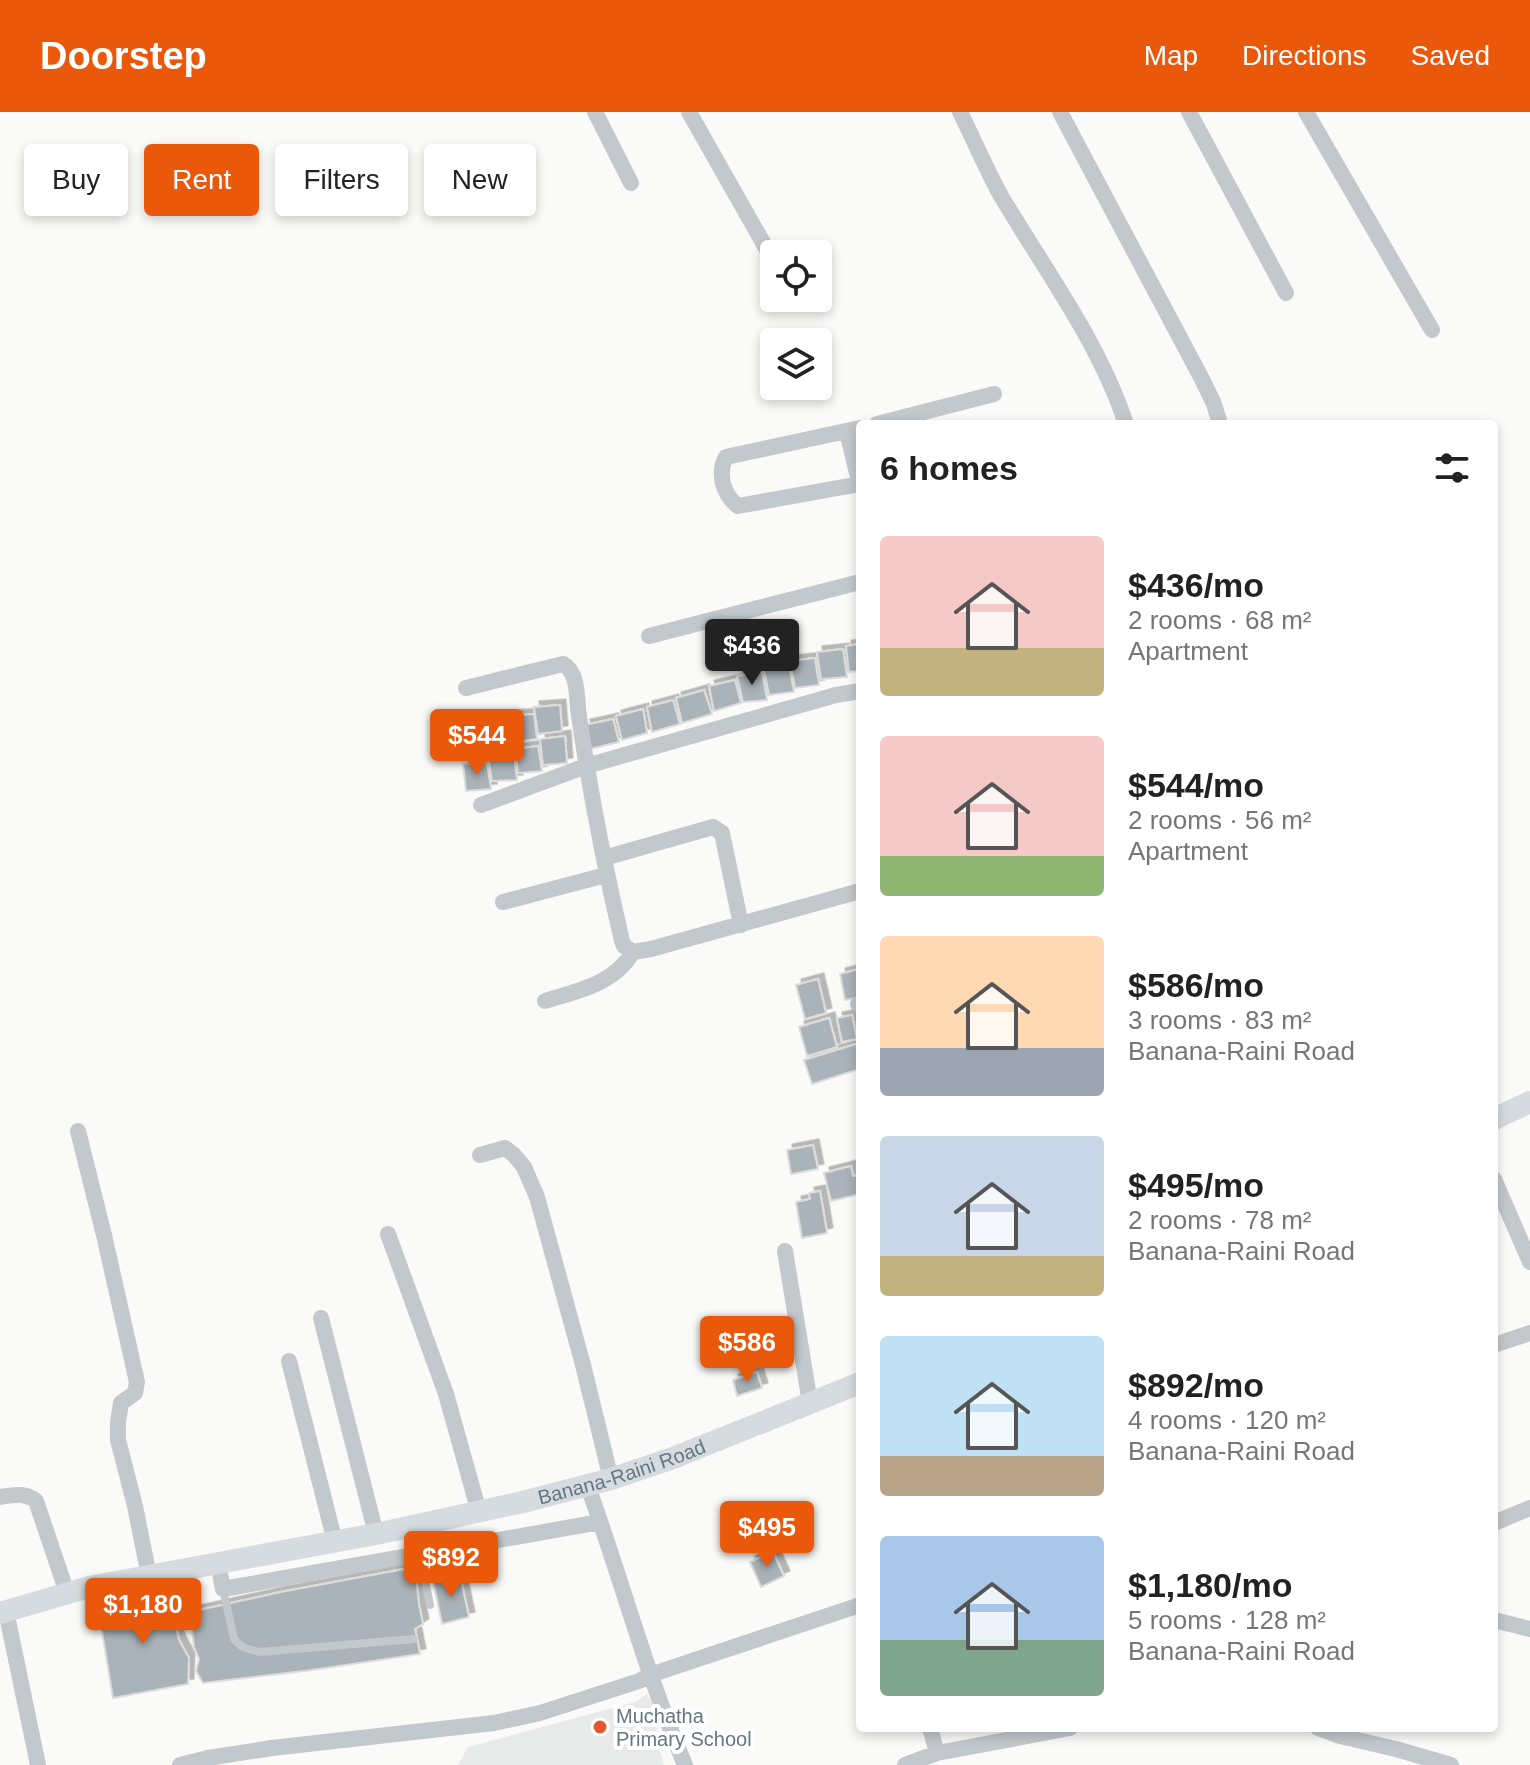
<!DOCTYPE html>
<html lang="en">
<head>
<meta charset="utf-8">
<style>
  :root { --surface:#fff; --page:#f6f6f6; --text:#222; --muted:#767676; --accent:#ea580c }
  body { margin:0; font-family:Arial,sans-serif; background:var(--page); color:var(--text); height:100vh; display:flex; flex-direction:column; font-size:30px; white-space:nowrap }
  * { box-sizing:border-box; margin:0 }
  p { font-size:26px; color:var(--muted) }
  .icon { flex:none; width:44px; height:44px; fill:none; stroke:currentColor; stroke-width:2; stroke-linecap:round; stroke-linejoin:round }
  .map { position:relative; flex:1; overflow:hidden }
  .side { position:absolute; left:856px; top:308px; width:642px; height:1312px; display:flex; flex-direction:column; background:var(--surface); border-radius:8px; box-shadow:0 4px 12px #0003 }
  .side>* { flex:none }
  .top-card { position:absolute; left:24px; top:32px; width:712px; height:72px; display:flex; gap:16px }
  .fabs { position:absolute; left:760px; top:128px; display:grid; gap:16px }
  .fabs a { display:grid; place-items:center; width:72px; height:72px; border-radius:8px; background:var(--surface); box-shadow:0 4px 12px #0003; font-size:40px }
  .price { position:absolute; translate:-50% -68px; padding:0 18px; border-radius:8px; background:var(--accent); color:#fff; font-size:26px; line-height:52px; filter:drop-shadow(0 2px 4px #0008) }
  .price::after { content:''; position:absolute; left:50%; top:48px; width:24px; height:18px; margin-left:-12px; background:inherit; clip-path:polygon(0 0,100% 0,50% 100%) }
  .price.selected { background:#222; color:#fff }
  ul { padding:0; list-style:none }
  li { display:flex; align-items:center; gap:24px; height:200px; padding:0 24px }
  li span { display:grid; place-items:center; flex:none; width:224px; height:160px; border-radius:8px; color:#555 }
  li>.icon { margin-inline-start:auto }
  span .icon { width:96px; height:96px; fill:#fffc; stroke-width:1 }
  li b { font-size:34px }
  h2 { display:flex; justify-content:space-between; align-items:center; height:96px; padding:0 24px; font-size:34px }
  .tag { padding:0 28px; border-radius:8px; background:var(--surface); box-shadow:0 4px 12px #0003; font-size:28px; line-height:72px }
  .tag.selected { background:var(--accent); color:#fff }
  header { display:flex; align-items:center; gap:48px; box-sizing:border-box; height:112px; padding:0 40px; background:var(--accent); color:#fff }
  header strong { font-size:38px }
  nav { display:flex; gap:44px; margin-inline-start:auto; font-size:28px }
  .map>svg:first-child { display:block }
  .built { fill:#e8e9e9 }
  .building { fill:#aab3b9; stroke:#dcdcda; stroke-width:2; filter:url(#shadow) }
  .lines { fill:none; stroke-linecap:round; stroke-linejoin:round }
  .service { stroke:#c3c8cc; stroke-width:8 }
  .minor { stroke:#c3c8cc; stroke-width:16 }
  .secondary { stroke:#d6dbdf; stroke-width:22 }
  .poi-dot { fill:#e4572e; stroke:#fff; stroke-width:3 }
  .labels { text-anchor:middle; stroke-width:8; stroke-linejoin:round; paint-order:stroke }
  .street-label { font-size:20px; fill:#657683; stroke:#fff }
  .poi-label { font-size:20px; fill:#657683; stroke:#fff; text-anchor:start }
</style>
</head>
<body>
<header>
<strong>Doorstep</strong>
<nav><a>Map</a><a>Directions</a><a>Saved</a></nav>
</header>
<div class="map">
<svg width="1530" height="1653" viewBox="0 0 1530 1653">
  <defs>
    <filter id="shadow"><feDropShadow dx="5.5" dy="-5.5" stdDeviation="0" flood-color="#0004"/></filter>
  </defs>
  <rect width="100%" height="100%" fill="#fafaf8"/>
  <path class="built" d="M647 1582 658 1603 657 1628 664 1653H458L468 1635 635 1590Z"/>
  <path class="building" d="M860 532V559L849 560 846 534Z
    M843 537 847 565 821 567 817 540Z
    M815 546 819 573 795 576 790 549Z
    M789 553 794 580 769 583 764 557Z
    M762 560 767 588 743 590 737 564Z
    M735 568 741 591 714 599 709 574Z
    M704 578 712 602 682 611 676 586Z
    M673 588 680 612 652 620 647 595Z
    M560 593 562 619 538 622 534 595Z
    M643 597 647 621 622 628 616 604Z
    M534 602 537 627 514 630 509 604Z
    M613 607 619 630 590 637 585 613Z
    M508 611 512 635 488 639 483 613Z
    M483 620 486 644 462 647 458 621Z
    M565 624 567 651 543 653 540 627Z
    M538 634 542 659 518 661 515 637Z
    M514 642 517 668 492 669 488 644Z
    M487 651 491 677 466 679 463 652Z
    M860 850V885L845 888 840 862 859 857 858 851Z
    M818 867 826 901 805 907 796 873Z
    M852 903 857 927 842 930 837 906Z
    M829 906 837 935 807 944 799 915Z
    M856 932 860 945V957L812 972 804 948Z
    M813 1033 818 1057 791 1062 787 1038Z
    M851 1054 853 1064 858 1063 860 1082 831 1089 824 1061Z
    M820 1079 827 1121 802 1126 796 1090 810 1087 809 1081Z
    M757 1260 762 1276 737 1284 733 1268Z
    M773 1440 784 1464 761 1475 750 1450Z
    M415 1455 419 1493 423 1512 415 1517 420 1542 312 1558 203 1571 196 1559 199 1547 194 1535 190 1500 281 1480Z
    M460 1463 469 1505 442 1512 433 1469Z
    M177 1483 174 1507 179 1528 189 1546 188 1572 113 1586 98 1495Z"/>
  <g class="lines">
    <path class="service" d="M420 1443 430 1493
      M223 1477 234 1527C241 1536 249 1538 260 1540L413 1527"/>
    <path class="minor" d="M595 0 631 71
      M689 0 774 150
      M960 0C974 28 986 57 1001 84 1045 158 1099 230 1126 312
      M1060 0 1203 269 1214 292 1220 312
      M1189 0 1286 181
      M1306 0 1432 218
      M794 186 797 190
      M877 312 994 282
      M860 316 726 345C717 361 723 383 738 394L860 372
      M847 320 860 373
      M649 524 860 470
      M466 576 563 552C577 559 577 582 578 597 589 675 604 752 622 829L624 834 633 840 651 837 860 779
      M481 693 586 654 836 583 860 579
      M604 746 713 715 722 721 741 813
      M503 790 606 763
      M545 889C579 878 613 873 633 840
      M858 892H860
      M78 1019 104 1123 137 1270 135 1281 121 1291 118 1310V1328L135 1394 149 1464
      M480 1043 505 1036 514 1043 524 1055 537 1085 583 1253 611 1367
      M1494 1067 1530 1150
      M388 1122 446 1282 479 1400
      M785 1139 810 1291
      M321 1206 376 1422
      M1494 1233 1530 1221
      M289 1249 335 1430
      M587 1372C621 1465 646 1562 685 1653
      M0 1385C13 1383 25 1380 36 1389L67 1481
      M1494 1411 1530 1396
      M218 1451 223 1477 600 1410
      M6 1499 38 1653
      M1494 1508 1530 1517
      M930 1616 937 1641
      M1318 1616 1340 1624 1396 1637 1451 1653
      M180 1653 208 1646 272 1636 494 1611 540 1601 639 1569 650 1563 860 1493
      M905 1653 937 1641 1070 1616"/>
    <g class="secondary">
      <path d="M1494 1007 1530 990"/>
      <path id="s1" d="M0 1501 89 1475 376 1422 523 1390 611 1367 673 1346 860 1271"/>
    </g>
  </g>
  <circle class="poi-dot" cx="600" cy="1615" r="8"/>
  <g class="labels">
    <g class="street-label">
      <text dy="7" stroke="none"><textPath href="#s1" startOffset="638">Banana-Raini Road</textPath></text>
    </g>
    <g class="poi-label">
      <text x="616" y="1611">Muchatha<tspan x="616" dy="23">Primary School</tspan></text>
    </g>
  </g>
</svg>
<div class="fabs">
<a><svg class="icon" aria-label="locate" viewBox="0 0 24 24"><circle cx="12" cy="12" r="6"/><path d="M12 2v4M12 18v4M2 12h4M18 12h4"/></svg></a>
<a><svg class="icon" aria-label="layers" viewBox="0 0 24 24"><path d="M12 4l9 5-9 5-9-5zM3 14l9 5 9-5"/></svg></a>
</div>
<b class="price selected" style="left:752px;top:575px">$436</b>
<b class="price" style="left:477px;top:665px">$544</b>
<b class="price" style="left:747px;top:1272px">$586</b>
<b class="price" style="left:767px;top:1457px">$495</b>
<b class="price" style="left:451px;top:1487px">$892</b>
<b class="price" style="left:143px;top:1534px">$1,180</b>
<div class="top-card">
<a class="tag">Buy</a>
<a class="tag selected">Rent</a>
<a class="tag">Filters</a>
<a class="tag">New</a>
</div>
<section class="side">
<h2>6 homes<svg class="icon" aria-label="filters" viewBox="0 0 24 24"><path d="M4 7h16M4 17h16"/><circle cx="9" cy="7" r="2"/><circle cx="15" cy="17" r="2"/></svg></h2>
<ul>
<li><span style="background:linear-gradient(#f6c9c9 70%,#c2b280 0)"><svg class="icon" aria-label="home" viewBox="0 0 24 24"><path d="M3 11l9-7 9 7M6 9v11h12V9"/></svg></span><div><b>$436/mo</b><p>2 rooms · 68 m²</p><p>Apartment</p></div></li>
<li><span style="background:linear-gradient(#f6c9c9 75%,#8fb573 0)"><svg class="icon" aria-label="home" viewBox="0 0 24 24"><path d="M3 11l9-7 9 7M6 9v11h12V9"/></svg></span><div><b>$544/mo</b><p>2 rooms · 56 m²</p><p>Apartment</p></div></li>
<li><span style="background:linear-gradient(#ffd9b3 70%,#9aa5b1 0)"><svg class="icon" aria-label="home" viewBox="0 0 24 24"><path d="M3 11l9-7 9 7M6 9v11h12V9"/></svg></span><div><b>$586/mo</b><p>3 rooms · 83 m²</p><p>Banana-Raini Road</p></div></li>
<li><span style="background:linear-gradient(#c9d6e8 75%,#c2b280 0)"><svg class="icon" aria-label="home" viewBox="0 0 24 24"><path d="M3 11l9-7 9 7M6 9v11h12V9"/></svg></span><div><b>$495/mo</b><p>2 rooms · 78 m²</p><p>Banana-Raini Road</p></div></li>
<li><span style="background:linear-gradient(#bfe0f5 75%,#b9a48a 0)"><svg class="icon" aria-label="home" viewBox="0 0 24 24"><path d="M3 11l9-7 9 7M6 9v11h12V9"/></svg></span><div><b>$892/mo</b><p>4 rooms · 120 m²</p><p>Banana-Raini Road</p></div></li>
<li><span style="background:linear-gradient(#a9c7e8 65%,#7fa58c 0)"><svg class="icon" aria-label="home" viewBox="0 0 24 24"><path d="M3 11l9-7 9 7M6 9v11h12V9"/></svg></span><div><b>$1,180/mo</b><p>5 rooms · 128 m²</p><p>Banana-Raini Road</p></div></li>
</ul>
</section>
</div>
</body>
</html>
